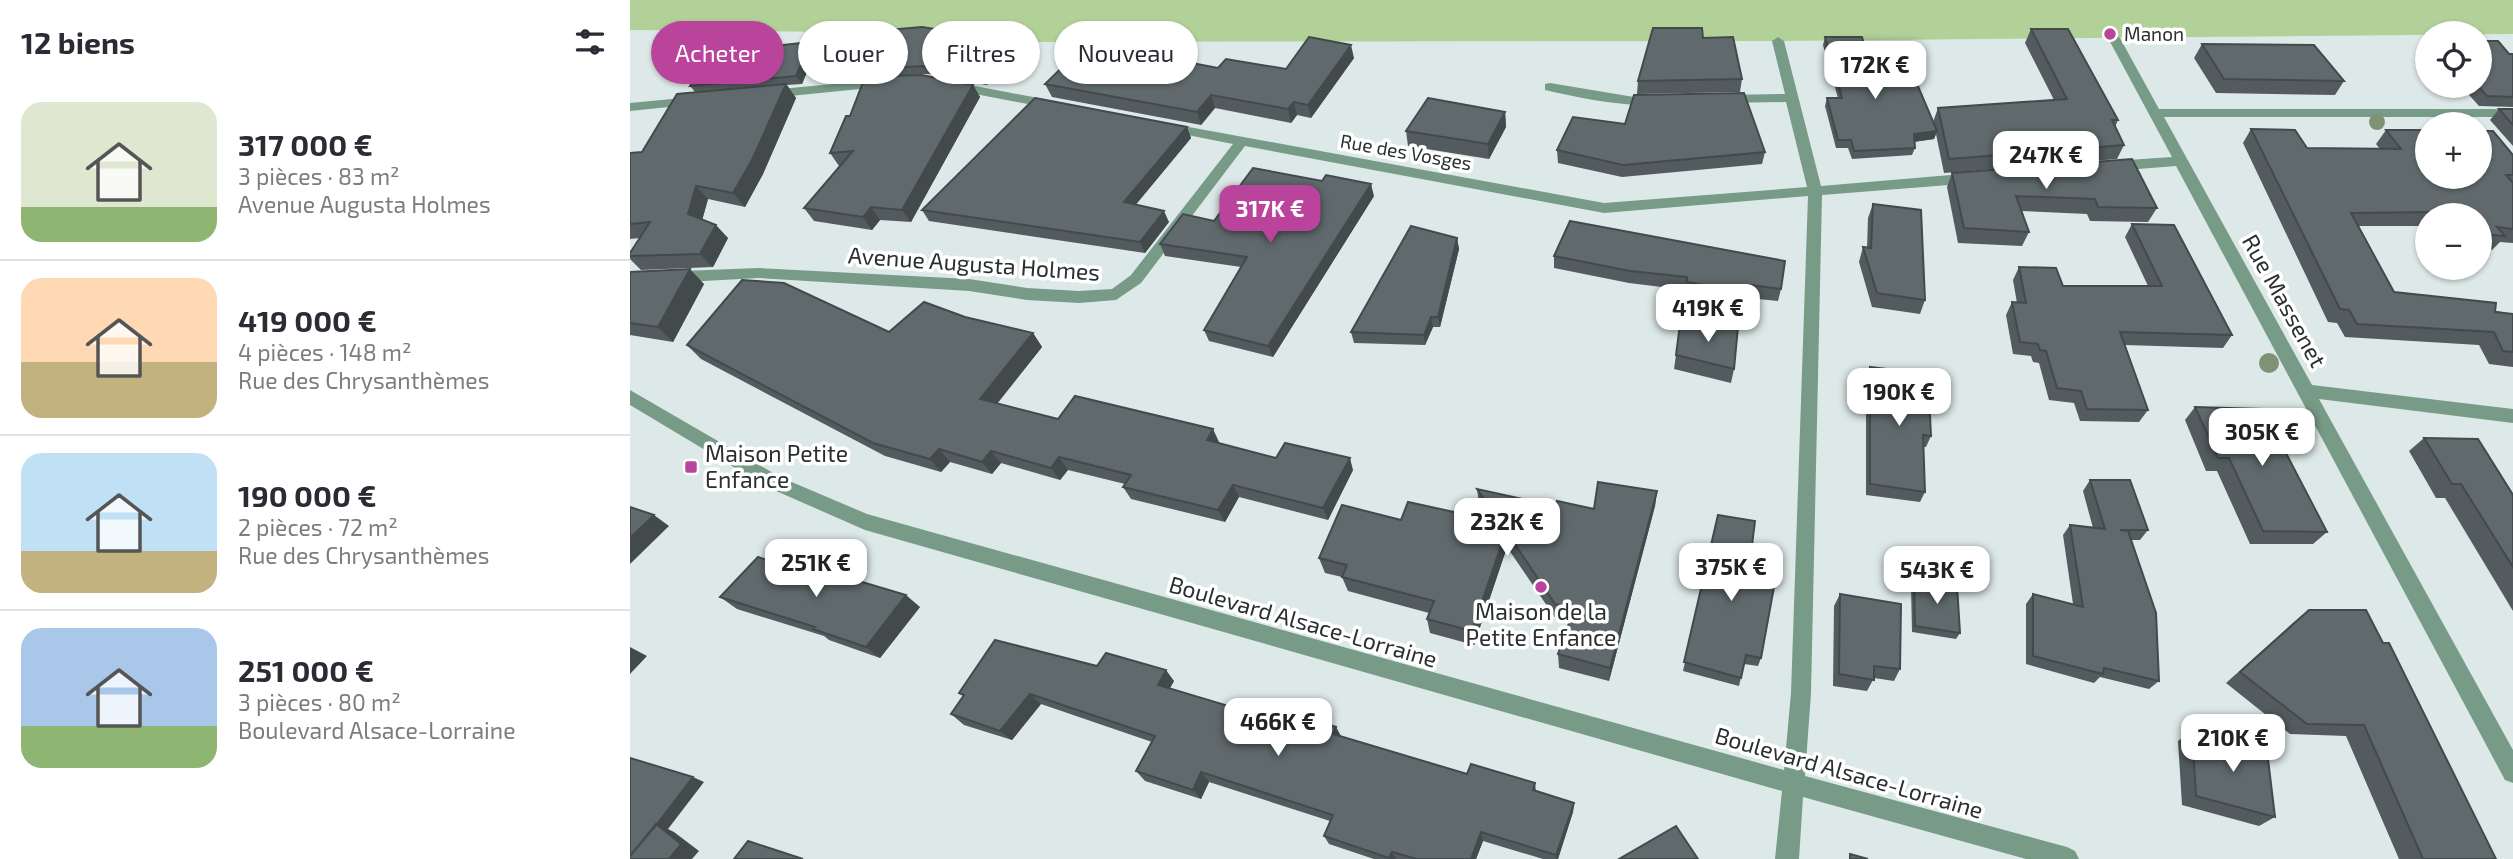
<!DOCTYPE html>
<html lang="fr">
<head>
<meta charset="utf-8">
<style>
  :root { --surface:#fff; --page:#f2f2f3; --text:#2b2b33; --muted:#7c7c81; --line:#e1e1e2; --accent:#ba449c }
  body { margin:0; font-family:"Exo 2",sans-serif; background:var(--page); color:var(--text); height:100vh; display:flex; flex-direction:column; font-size:26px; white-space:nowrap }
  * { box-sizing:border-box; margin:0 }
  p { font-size:23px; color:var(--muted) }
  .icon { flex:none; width:38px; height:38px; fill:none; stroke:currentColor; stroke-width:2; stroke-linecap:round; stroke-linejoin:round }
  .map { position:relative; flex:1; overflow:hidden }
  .drawer { display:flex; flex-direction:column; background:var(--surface); width:630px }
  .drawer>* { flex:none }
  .top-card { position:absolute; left:21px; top:21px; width:665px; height:63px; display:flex; gap:14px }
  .controls { position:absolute; left:1785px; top:21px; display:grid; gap:14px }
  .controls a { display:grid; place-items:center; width:77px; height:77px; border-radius:50%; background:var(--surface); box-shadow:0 2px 5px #0004; font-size:35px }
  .price { position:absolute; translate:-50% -60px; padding:0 16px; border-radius:14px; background:#fff; color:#222; font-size:23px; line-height:46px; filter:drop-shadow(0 2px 4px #0008) }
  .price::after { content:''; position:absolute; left:50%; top:42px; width:21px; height:16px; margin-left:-10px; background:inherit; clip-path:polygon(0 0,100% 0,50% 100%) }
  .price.selected { background:var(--accent); color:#fff }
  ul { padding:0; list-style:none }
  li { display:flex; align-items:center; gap:21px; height:175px; padding:0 21px }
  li+li { border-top:2px solid var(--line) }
  li span { display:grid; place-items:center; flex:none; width:196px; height:140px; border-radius:21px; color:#555 }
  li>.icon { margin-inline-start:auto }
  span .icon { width:84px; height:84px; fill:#fffc; stroke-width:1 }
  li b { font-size:30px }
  h2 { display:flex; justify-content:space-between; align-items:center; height:84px; padding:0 21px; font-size:30px }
  .chip { padding:0 24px; border-radius:32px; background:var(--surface); box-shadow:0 2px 5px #0004; font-size:24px; line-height:63px }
  .chip.selected { background:var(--accent); color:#fff }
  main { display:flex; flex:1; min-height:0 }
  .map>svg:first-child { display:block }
  .green { fill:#b2d198 }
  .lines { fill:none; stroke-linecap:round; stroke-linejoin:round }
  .minor { fill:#789b88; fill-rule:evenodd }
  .tree { fill:#7f9276 }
  .wall { fill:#535b5e }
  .shaded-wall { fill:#434a4c }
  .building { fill:#606a6d; stroke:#434a4c; stroke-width:2 }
  .poi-dot { fill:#ba449c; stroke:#fff; stroke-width:2.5 }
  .labels { text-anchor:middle; stroke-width:7; stroke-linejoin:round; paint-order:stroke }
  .far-poi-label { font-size:19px; fill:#2b2f2f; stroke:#fff; text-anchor:start }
  .far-street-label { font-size:19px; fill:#2b2f2f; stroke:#fff }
  .street-label { font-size:23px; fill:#2b2f2f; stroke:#fff }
  .poi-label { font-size:23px; fill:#2b2f2f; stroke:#fff; text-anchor:start }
</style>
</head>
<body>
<main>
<section class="drawer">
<h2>12 biens<svg class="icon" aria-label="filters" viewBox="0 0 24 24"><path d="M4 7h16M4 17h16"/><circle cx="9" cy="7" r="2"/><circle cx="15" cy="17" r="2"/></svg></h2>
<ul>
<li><span style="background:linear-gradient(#dfe7d0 75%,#8fb573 0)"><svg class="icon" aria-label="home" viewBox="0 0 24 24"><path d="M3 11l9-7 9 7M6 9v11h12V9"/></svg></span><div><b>317 000 €</b><p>3 pièces · 83 m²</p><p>Avenue Augusta Holmes</p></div></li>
<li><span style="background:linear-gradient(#ffd9b3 60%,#c2b280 0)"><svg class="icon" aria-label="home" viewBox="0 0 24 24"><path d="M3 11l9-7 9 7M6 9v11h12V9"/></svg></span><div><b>419 000 €</b><p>4 pièces · 148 m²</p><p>Rue des Chrysanthèmes</p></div></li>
<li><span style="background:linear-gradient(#bfe0f5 70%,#c2b280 0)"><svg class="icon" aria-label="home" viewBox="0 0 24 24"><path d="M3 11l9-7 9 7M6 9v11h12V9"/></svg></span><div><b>190 000 €</b><p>2 pièces · 72 m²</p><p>Rue des Chrysanthèmes</p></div></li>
<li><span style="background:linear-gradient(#a9c7e8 70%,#8fb573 0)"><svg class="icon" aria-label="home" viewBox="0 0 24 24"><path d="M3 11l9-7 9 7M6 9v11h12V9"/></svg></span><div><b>251 000 €</b><p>3 pièces · 80 m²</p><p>Boulevard Alsace-Lorraine</p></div></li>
</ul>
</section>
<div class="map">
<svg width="1883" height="859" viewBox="0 0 1883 859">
  <rect width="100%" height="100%" fill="#dde9e8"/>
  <path class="green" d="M0 0H1883V34L1148 41 316 42 322 33 0 30Z"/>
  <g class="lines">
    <path class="minor" d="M1484 34 1490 38 1529 109H1883V117H1534L1682 385 1883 409V423L1689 399 1883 750V783L1875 780 1546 166 1483 171 1476 166 1483 161 1542 157 1478 38Z
      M1148 37 1154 41 1191 186 1344 173 1351 178 1344 183 1192 195 1181 693 1175 776 1437 847 1445 851 1449 859H1396L1173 797 1169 859H1145L1152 791 235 530 137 487 0 405V390L150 477 237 514 1154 770 1161 693 1178 196 974 213 615 146 511 283 486 300 449 303 397 300 339 291 129 278 0 285V273L129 268 339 279 397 288 449 291 482 289 501 275 603 144 532 130V124L537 123 974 203 1177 187 1156 102 1094 103 1087 99 1094 95 1155 94 1142 41Z
      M255 79 260 80V86L140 98 133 94 140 90Z
      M324 82 424 101 431 105 424 109 319 89V83Z
      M920 83 1004 97 1024 96 1031 100C1015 113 937 95 915 90V84Z
      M63 97 68 98V104L0 111V103Z"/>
  </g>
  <g class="tree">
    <circle cx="1747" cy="122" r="8"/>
    <circle cx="1639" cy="363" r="10"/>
  </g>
  <path class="wall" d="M1401 29 1488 120 1485 127 1494 145 1487 159 1314 173 1306 134 1304 139 1284 142 1285 148 1282 155 1222 159 1218 148H1206L1195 106 1197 98H1208L1193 45 1195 37 1242 73 1303 122 1308 108 1424 100 1395 43Z
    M343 35H377L381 43 357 85 299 74 248 77 243 69Z
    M1073 38 1112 79 1110 92 1007 94 1008 81Z
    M181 42 186 50 172 84 157 85 166 98 133 174 115 207 78 199 72 220 98 238 83 267 11 270 0 259V253L10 238 0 239V153L12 152 66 93 60 86Z
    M1572 44 1714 81 1705 95 1586 93 1564 58Z
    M1879 54H1883V107L1849 106 1831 86H1850Z
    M724 58 681 118 667 115 661 123 585 108 571 125 422 97 415 84 588 68 656 69Z
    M343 85 350 97 281 222 250 220 242 230 184 221 174 208 209 166 200 153 220 116Z
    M1869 109H1883V146L1860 120Z
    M875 112 876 127 859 159 778 146 776 131Z
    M557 127 561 138 506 204 539 222 515 253 299 221 292 210Z
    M1621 129 1677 148 1750 149 1746 144 1756 130 1883 155V243L1870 242 1862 250 1850 249V215H1797V235L1791 226H1729L1764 292 1883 314V367L1859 364 1849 345 1715 337 1707 323 1698 322 1613 143Z
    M927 150 1135 152 1132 164 992 177 928 163Z
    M1322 173 1527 208 1518 222 1460 221 1457 214 1391 211 1399 232 1392 246 1328 243 1317 187Z
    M744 196 643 357 579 341 574 330 611 267 535 256 530 244Z
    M1243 204 1295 300 1290 314 1242 307 1229 262 1233 247 1237 248 1238 218Z
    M1502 224 1602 335 1593 348 1494 345 1518 410 1509 422 1450 421 1444 403 1419 400 1409 363 1403 362 1401 356 1383 354 1376 315 1382 302 1387 303 1383 280 1389 267 1433 286H1518L1495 237Z
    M827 238 829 249 810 327H803L795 345 724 343 721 332Z
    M924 256 1151 289 1148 301 1118 298 1116 306 1055 294 1056 290 999 283 924 268Z
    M0 272 74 284 43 342 0 335Z
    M335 317 403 333 412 347 367 404 428 419 589 442V443L646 458 723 470 698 520 609 497 595 522 501 499 493 487 495 484 438 470 430 480 371 463 362 474 320 462 311 472 255 456 71 359 57 345 259 332Z
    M1046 355 1104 369 1101 383 1044 369Z
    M1240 367 1301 436 1296 447H1293L1295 492 1290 502 1236 495V378Z
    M1565 407 1697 532 1683 544H1620L1587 471H1576L1555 420Z
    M1794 438 1883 495V611L1815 498H1806L1779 451Z
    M1460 480 1518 530 1510 540H1501L1529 681 1519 689 1470 677 1464 683 1396 664V604L1403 594 1443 604 1433 535 1440 525 1463 528 1453 491Z
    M847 489 925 506 964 509 1027 491 1025 506 979 681 929 668 928 654 939 622 926 619 877 547 844 645 800 633 797 619 799 613 718 591 712 577 695 573 689 558 771 520H859L849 504Z
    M1088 515 1119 569 1131 658 1128 666 1114 664 1109 686 1053 671Z
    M1284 580 1330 633 1326 639 1282 632 1281 586Z
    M1210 594 1270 669 1264 681 1244 678 1237 691 1203 686 1204 606Z
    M90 597 290 607 250 658 199 640 194 636 107 609Z
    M1679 610 1866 859H1769L1716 736 1660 734 1596 683 1664 622Z
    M544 681 540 688 642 719 711 737 837 774 905 783 906 791 944 803 943 812 928 859H913L853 841 846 859H744L699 844 694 836 700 821 579 782 571 799 515 781 506 771 522 742 411 704 382 740 334 725 321 714 333 696 329 693Z
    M1562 731 1645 817 1629 826 1552 805 1548 741Z"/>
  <path class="shaded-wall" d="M377 35 381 43 357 85 353 77Z
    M181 42 186 50 172 84 166 76Z
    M721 45 724 58 681 118 678 105Z
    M156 84 166 98 133 174 115 207 103 193Z
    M343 85 350 97 281 222 272 210Z
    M581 95 585 108 571 125 567 112Z
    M664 102 667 115 661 123 658 109Z
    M875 112 876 127 859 159 858 144Z
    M557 127 561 138 499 213 494 202Z
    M1307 131 1304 139 1282 142 1284 134Z
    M741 184 744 196 643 357 638 346Z
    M66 186 78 199 70 228 58 214Z
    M241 207 250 220 242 230 233 217Z
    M534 211 539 222 515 253 510 242Z
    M86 225 98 238 83 267 70 254Z
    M827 238 829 249 810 327 808 317Z
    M60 269 74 284 43 342 28 327Z
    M801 317 803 327 795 345 794 335Z
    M403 333 412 347 360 412 350 399Z
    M583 429 589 442 583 452 577 440Z
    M309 449 320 462 311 472 300 459Z
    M361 451 371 463 362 474 352 462Z
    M429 457 438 470 430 480 421 468Z
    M720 458 723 470 698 520 693 508Z
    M603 485 609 497 595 522 588 510Z
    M1027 491 1025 506 979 681 980 668Z
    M24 515 39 526 0 564V538Z
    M876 531 877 547 844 645 842 631Z
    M276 595 290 607 250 658 236 647Z
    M0 647 17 656 0 674Z
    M536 670 544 681 536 695 528 685Z
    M400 694 411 704 382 740 370 731Z
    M706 727 711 736 703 734Z
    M571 772 579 782 571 799 563 790Z
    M63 777 74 782 38 829 44 832 69 851 62 859H0Z
    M944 803 943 812 928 859H926V855Z
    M851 832 853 841 846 859H841Z
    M762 852 766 859H760L759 858Z"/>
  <path class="building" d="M292 27 343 35H377L353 77 294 66 243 69 258 30Z
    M1023 28H1072L1073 38 1103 37 1112 79 1008 81Z
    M1401 29H1438L1488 120H1482L1494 145 1319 159 1308 108 1437 99Z
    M679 37 721 45 678 105 664 102 658 109 581 95 567 112 415 84 457 43 588 68 596 59 656 69Z
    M1195 37H1232L1242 73 1282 72 1307 131 1284 134 1285 148 1224 151 1221 140H1208L1197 98H1212Z
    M1850 41H1868L1879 54H1883V97L1857 96 1848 86H1850Z
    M181 42 166 76 60 86 80 53Z
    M1572 44 1684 45 1714 81 1594 79Z
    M291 75 343 85 272 210 241 207 233 217 174 208 223 151 200 153 216 116H220L235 77Z
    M156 84 122 160 103 193 66 186 58 214 86 225 70 254 0 256V253L20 222 0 224V153L12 152 47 94Z
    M1114 93 1135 152 993 165 927 150 943 117 995 124 1004 95Z
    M405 98 557 127 494 202 534 211 510 242 292 210Z
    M798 98 875 112 858 144 776 131Z
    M1869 109H1883V125Z
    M1621 129 1665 130 1677 148 1771 149 1756 130H1797V177H1850V131H1863L1883 155V175H1876L1883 183V229L1867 227 1875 236 1850 234V215H1805L1803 212 1721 213 1764 292 1866 303 1865 312 1883 314V352L1873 351 1864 332 1727 324 1719 310 1710 309Z
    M1502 159 1527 208 1468 207 1465 199 1386 196 1399 232 1334 228 1322 173Z
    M623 168 692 181 696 175 741 184 638 346 574 330 617 257 530 244 553 214 584 221Z
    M1243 204 1291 210 1295 300 1247 293 1233 247 1241 248Z
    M940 221 1155 261 1151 289 1119 285V294L1057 282V277L1000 271 924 256Z
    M1502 224 1544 225 1602 335 1490 332 1518 410 1457 409 1451 391 1427 388 1416 351 1410 350 1408 344 1390 342 1382 302 1396 303 1389 267 1426 268 1433 286H1532Z
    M781 226 827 238 808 317H801L794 335 721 332Z
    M60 269 28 327 0 323V272Z
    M112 280 154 283 259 332 294 302 335 317 403 333 350 399 428 419 445 396 583 429 577 440 646 458 655 443 720 458 693 508 603 485 588 510 493 487 501 475 429 457 421 468 361 451 352 462 309 449 300 459 243 443 57 345Z
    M1050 324 1108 327 1104 369 1046 355Z
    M1240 367 1298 374 1301 436 1293 435 1295 492 1240 484Z
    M1565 407 1633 409 1697 532 1633 531 1599 458H1588Z
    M1794 438 1848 439 1883 495V567L1831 484H1822Z
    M1460 480H1500L1518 530H1490L1498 531 1526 613 1529 681 1474 668 1473 674 1403 656V594L1453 607 1440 525 1475 529Z
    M968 482 1027 491 980 668 928 654 944 609 925 604 876 531 842 631 797 619 804 601 712 577 717 565 689 558 712 505 771 520 778 502 870 522 847 489 925 506 927 501 964 509Z
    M0 507 24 515 0 538Z
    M1088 515 1125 521 1119 569 1146 576 1131 658 1116 655 1111 678 1054 662Z
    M128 557 156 566 161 561 276 595 236 647 183 629 185 627 90 597Z
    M1284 580 1327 585 1330 633 1285 626Z
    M1210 594 1271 604 1270 669 1244 666V680L1209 674Z
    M1679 610H1736L1753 643H1759L1866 859H1793L1734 725 1677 724 1610 672Z
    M365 640 467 666 476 653 536 670 528 685 642 719 647 709 706 727 703 734 837 774 841 764 905 783 903 790 944 803 926 855 851 832 841 859H787L762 852 759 858 694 836 703 815 571 772 563 790 506 771 525 736 400 694 370 731 321 714 334 695 329 693Z
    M1562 731 1637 751 1645 817 1566 796Z
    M0 758 63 777 27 824 0 856Z
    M26 824 51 844 39 859H0V856Z
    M1046 826 1068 859H989Z
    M118 841 173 859H104Z
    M1220 854 1238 859H1220Z"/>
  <g class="poi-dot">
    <circle cx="1480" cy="34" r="7"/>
    <rect x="54" y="460" width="14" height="14" rx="3.5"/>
    <circle cx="911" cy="587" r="7"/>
  </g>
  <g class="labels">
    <g class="far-poi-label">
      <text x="1494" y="41">Manon</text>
    </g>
    <g class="far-street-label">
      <text transform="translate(776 152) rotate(10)" y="7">Rue des Vosges</text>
    </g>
    <g class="street-label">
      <text transform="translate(344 264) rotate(4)" y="8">Avenue Augusta Holmes</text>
      <text transform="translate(1654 301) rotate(61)" y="8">Rue Massenet</text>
      <text transform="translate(673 622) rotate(16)" y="8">Boulevard Alsace-Lorraine</text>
      <text transform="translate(1219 773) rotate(16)" y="8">Boulevard Alsace-Lorraine</text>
    </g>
    <g class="poi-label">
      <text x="75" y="462">Maison Petite<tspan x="75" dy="26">Enfance</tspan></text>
      <text x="911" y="620" text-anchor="middle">Maison de la<tspan x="911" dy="26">Petite Enfance</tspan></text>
    </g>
  </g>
</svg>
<div class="controls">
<a><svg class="icon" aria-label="locate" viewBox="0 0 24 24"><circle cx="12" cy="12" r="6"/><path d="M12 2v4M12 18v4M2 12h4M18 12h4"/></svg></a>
<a>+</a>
<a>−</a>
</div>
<b class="price" style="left:1245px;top:101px">172K €</b>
<b class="price" style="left:1416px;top:191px">247K €</b>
<b class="price selected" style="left:640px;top:245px">317K €</b>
<b class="price" style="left:1078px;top:344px">419K €</b>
<b class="price" style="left:1269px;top:428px">190K €</b>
<b class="price" style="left:1632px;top:468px">305K €</b>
<b class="price" style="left:877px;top:558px">232K €</b>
<b class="price" style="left:186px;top:599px">251K €</b>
<b class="price" style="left:1101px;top:603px">375K €</b>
<b class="price" style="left:1307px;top:606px">543K €</b>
<b class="price" style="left:648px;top:758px">466K €</b>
<b class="price" style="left:1603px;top:774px">210K €</b>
<div class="top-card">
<a class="chip selected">Acheter</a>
<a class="chip">Louer</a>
<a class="chip">Filtres</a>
<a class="chip">Nouveau</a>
</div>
</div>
</main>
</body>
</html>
